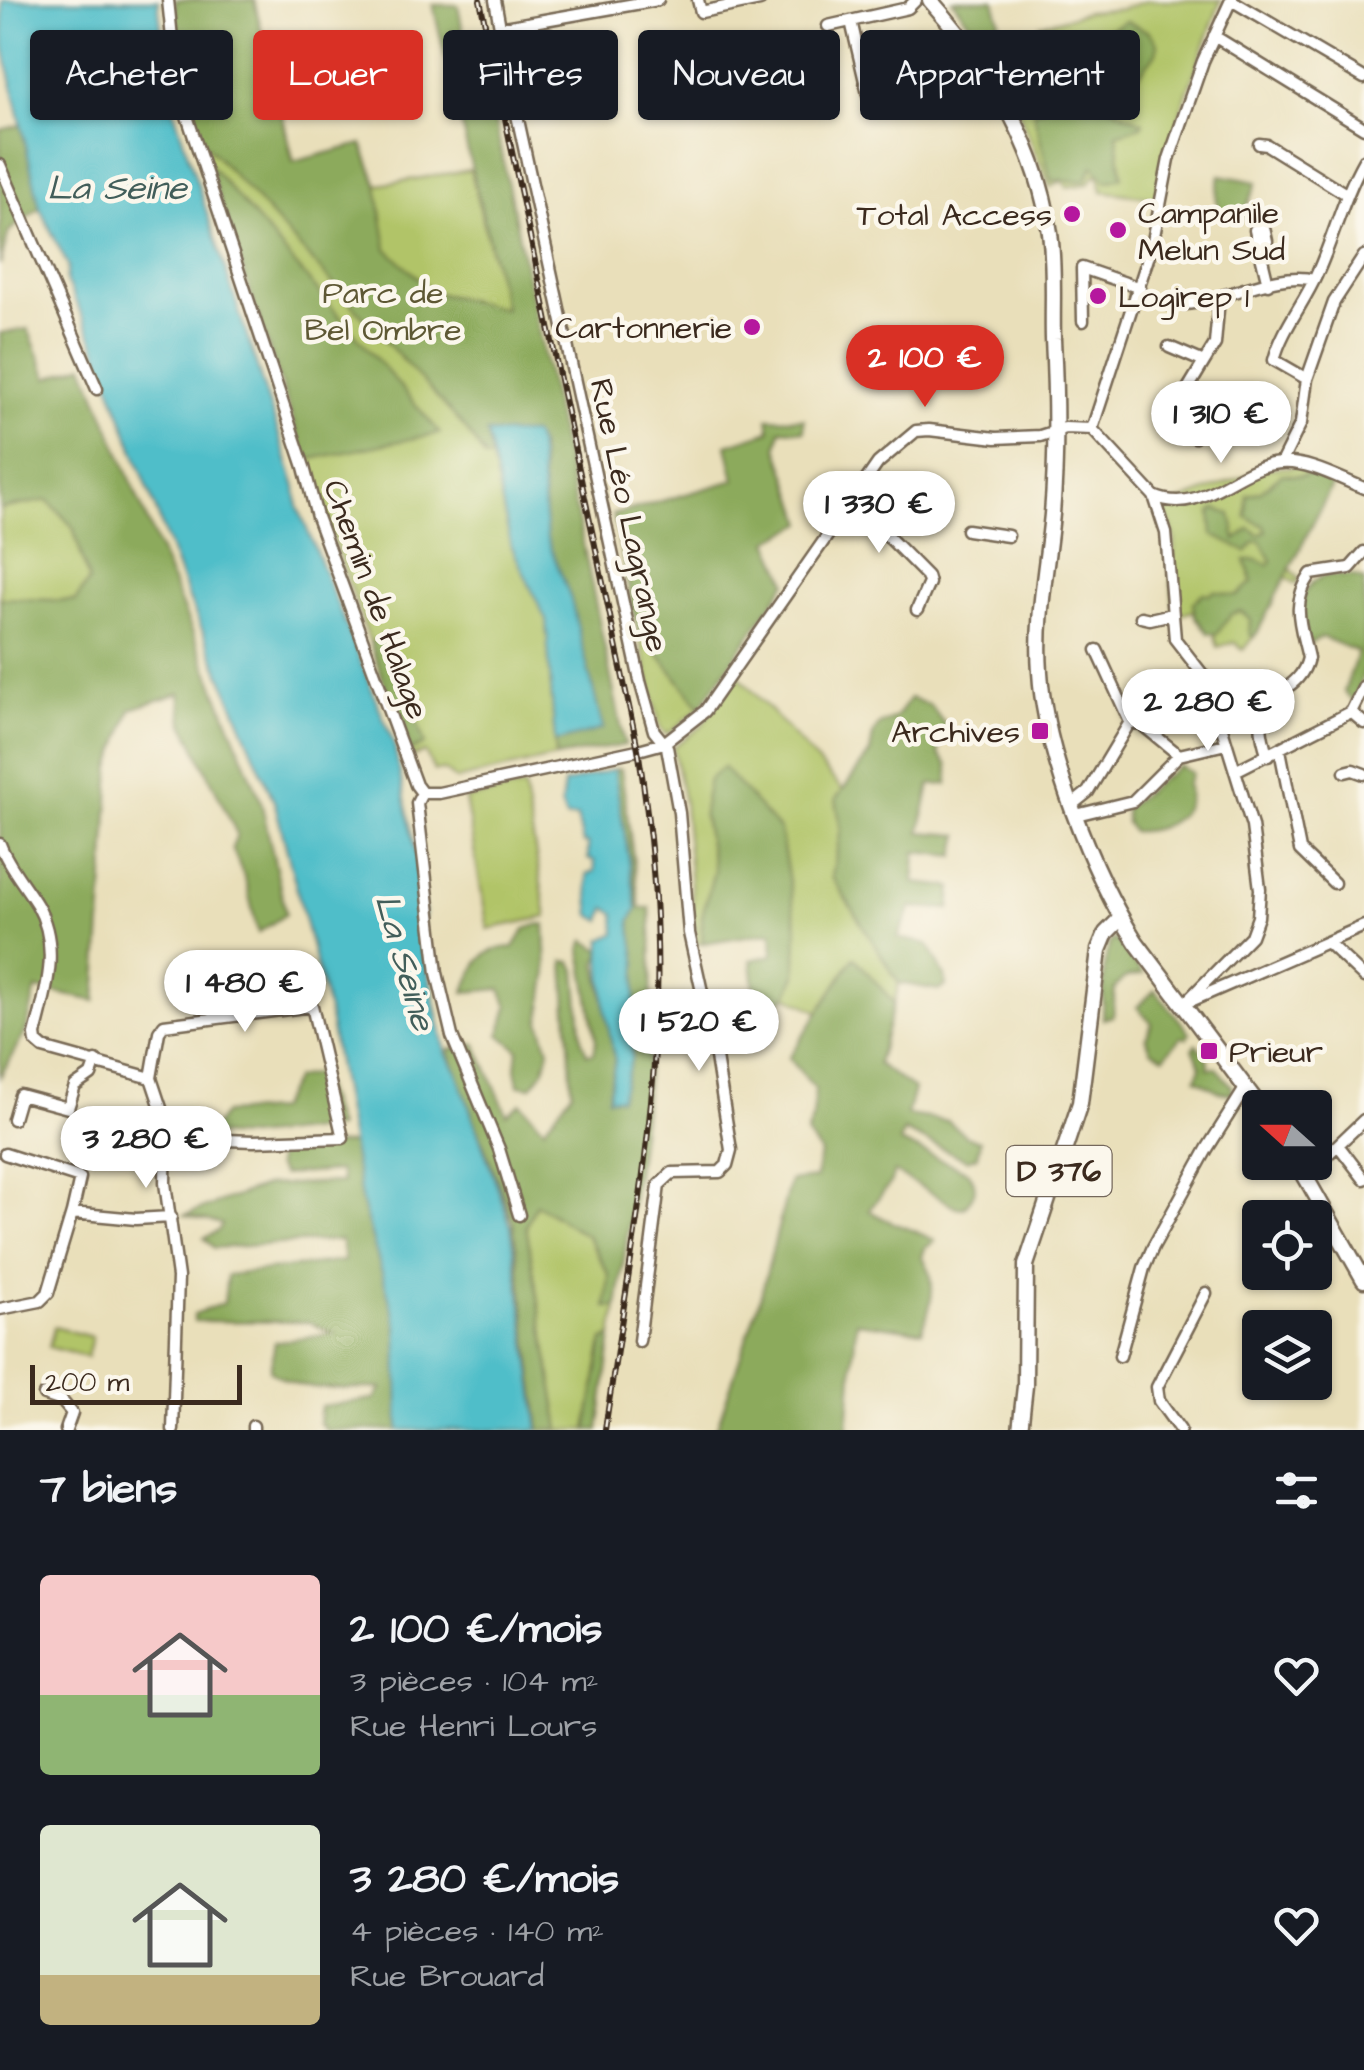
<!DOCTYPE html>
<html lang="fr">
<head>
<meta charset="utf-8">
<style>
  :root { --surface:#171b24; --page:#20242c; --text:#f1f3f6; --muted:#9ea1a6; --accent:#d93025 }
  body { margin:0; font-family:"Architects Daughter",sans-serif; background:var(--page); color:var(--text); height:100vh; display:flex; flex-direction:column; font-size:38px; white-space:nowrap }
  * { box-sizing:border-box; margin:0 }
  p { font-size:32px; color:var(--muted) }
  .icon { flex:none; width:55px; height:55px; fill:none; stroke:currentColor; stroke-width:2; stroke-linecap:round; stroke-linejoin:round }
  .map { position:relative; height:1430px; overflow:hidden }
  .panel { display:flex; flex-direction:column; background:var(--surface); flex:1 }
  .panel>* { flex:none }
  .banner { position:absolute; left:30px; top:30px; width:1305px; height:90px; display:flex; gap:20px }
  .needle { width:65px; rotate:291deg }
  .fabs { position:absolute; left:1242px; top:1090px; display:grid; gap:20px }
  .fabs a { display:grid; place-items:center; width:90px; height:90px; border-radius:10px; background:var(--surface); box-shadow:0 2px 8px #0004; font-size:50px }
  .scale { position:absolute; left:30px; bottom:25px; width:212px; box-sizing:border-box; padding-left:10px; border:5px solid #3b2a1e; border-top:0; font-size:28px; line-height:35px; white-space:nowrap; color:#3b2a1e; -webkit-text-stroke:8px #fbf7ec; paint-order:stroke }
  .price { position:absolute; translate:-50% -85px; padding:0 22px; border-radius:35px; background:#fff; color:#222; font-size:32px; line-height:65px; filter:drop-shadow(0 2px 5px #0008) }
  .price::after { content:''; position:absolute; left:50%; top:60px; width:30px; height:22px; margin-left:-15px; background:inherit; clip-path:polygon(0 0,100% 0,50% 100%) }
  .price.on { background:var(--accent); color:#fff }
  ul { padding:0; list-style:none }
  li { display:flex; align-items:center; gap:30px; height:250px; padding:0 40px }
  li span { display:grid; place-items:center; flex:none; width:280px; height:200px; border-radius:10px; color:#555 }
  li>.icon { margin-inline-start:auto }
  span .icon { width:120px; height:120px; fill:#fffc; stroke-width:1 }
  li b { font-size:42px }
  h2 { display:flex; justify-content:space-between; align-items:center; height:120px; padding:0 40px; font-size:42px }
  .tag { padding:0 35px; border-radius:10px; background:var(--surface); box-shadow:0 2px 8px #0004; font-size:35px; line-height:90px }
  .tag.on { background:var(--accent); color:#fff }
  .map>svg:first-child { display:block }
  .green { fill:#b1c468; stroke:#767743; stroke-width:2.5 }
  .forest { fill:#8caa5c; stroke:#646a3d; stroke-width:2.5 }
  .water { fill:#50bec9; stroke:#467474; stroke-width:2.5 }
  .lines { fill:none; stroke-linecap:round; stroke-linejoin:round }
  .minor-casing { stroke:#786955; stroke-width:15 }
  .major-casing { stroke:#786955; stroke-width:19 }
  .minor { stroke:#fff; stroke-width:10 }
  .major { stroke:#fff; stroke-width:14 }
  .rail-casing { stroke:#3b2a1e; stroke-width:6 }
  .rail { stroke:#fbf7ec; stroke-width:2.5; stroke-dasharray:8; stroke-linecap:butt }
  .poi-dot { fill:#b5179e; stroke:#fbf7ec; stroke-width:4 }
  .labels { text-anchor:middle; stroke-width:9; stroke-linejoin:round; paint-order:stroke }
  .shield { fill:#fbf7ec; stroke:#75685c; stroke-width:2.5 }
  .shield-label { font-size:30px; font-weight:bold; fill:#3b2a1e }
  .poi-label { font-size:32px; fill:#3b2a1e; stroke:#fbf7ec; text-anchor:start }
  .park-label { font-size:32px; fill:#5e5834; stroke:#fbf7ec }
  .street-label { font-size:32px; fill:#3b2a1e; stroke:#fbf7ec }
  .water-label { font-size:35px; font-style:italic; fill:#425e5a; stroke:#fbf7ec }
</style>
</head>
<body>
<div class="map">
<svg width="1364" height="1430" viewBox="0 0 1364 1430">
  <rect width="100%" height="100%" fill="#fbf7ec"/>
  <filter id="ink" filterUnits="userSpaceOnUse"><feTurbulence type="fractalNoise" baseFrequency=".01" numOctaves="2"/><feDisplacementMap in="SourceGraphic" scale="20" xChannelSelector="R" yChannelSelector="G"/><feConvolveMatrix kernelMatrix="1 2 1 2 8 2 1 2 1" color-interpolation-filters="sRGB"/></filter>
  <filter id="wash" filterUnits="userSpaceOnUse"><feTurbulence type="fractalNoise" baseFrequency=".0048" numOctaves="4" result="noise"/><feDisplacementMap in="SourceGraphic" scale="40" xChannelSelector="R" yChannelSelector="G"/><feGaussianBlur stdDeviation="2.25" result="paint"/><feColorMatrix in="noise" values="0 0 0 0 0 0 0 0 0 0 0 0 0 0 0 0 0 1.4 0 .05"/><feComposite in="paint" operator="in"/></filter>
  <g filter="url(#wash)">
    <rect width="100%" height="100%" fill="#e9dfba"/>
    <path class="green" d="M175 0H254L294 162 362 144 378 185 470 170 530 406 466 428 485 458H492L511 545 546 620 556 757 456 780 444 770 434 771 425 752 411 757 326 520 181 82Z
      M1148 0H1221L1183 104 1157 198 1102 191 1099 176 1095 175 1088 184 1067 187 1062 181 1050 187 1010 91 1045 78 1040 25 1087 12 1122 9Z
      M1302 467 1335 480 1290 568 1299 579 1296 584 1285 577 1258 631 1243 650 1234 642 1218 647 1210 621 1193 611 1174 617 1171 576 1175 539 1164 509 1169 505 1266 468Z
      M47 500 73 527 89 581 75 601 0 598V509Z
      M637 627 700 707 671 732 665 734 660 727Z
      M737 674 843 790 837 799 841 829 832 877 899 983 894 1003 854 957 819 1012 787 996 796 975 703 811 714 871 701 920 703 943 696 944 684 803 673 747 701 727Z
      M524 787 547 917 488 929 465 799Z
      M536 1204 587 1236 609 1275 607 1306 617 1307 612 1336 603 1341 587 1430H560L526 1226Z
      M54 1327 92 1337 87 1357 49 1347Z"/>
    <path class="forest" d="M175 0H254L293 162 362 144 377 185 387 249 433 292 505 309 433 5H458L468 61 482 60 625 745 556 757 555 742 603 728 547 539 539 444 487 433 492 458H486L465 428 200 138 181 82Z
      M952 0H994L1000 22 975 30Z
      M1126 21 1149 32 1158 44 1156 53 1138 76 1129 63 1098 70C1091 103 1118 111 1143 122L1141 126 1117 134 1122 177 1107 181 1093 166 1085 181 1051 180 1033 112 1063 98 1100 34Z
      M21 125 40 208 9 231 0 265V130Z
      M207 162 440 433 306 460Z
      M1220 175 1257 182 1241 221C1212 210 1215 203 1220 175Z
      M28 329 48 378 84 365 261 801 286 914 258 933 245 879 232 848 237 834 183 722 180 693 131 709 111 767 96 1001 36 989 26 1031 0 1077V598L75 601 89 581 73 527 48 500 0 509V333Z
      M768 418 804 419V431L781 429 777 447 804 523 769 541 787 582 700 707 637 627 613 515 735 480 727 445 770 431Z
      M1315 472 1335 480 1258 631 1254 637 1249 634 1250 619 1241 611 1231 614 1217 634 1208 633 1195 616 1193 603 1203 593 1210 594 1214 591 1237 596 1252 582 1245 560H1258L1268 565 1272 561 1261 541 1254 542 1247 552 1213 535 1211 513 1215 509 1231 514 1236 540 1250 528 1259 535 1266 531 1264 526 1246 517 1247 495 1261 491 1282 474 1302 476Z
      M1329 575 1353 576 1364 580V673L1354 702 1344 692 1358 652 1322 637 1308 644C1299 617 1295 582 1329 575Z
      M385 635 425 744 409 751 370 643Z
      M910 698 930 705 946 726 938 753 948 765V784L930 785 920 832 960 835 955 856 916 852 914 883 952 887 950 909 911 907 898 938 928 944 945 976 946 986 939 990 899 983 832 877 841 829 836 799 870 753 873 735 879 725 895 718Z
      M1179 766 1192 773 1187 784C1197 815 1159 834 1132 831L1126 823 1125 808Z
      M723 767 780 830 797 927 796 975 787 996 765 1010 756 1006 751 960 773 955 772 932 703 943 701 920 714 871 703 811 709 779Z
      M614 769H621L640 908H650C658 1043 636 1174 617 1307H606L609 1275 597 1252 587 1236 536 1204 526 1226 560 1430H540L513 1222 448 1050 476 1044 507 1114 521 1103 544 1128 572 1092 564 961 572 962 576 970 582 1041 587 1054 594 1053 596 1041 581 950 585 940 602 951 597 963 615 1061 608 1098H620C636 1042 639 978 630 921L637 908Z
      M540 924 545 925 547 976 540 1021 549 1050 544 1070 531 1087 519 1085 516 1068 518 1049 500 1035 508 1007 501 989 464 992C477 963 480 948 514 947L525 929Z
      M1115 939 1143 974 1124 978 1115 988 1113 1016 1103 1019 1104 971 1110 941Z
      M854 957 894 1003 877 1064 914 1089 907 1115 948 1121 966 1136 980 1141 977 1156 967 1160 904 1131 900 1142 969 1172C979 1188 975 1194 964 1208L956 1207 894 1172 890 1184 869 1210C890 1225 914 1228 935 1241L925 1248 922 1257C939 1279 931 1307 922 1331L856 1322 848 1430H716L761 1295 790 1181 816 1178 820 1152 807 1134 813 1117 815 1089 789 1058Z
      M1155 990 1190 1033 1187 1038 1181 1037 1164 1057 1151 1050 1146 1038 1152 1023 1137 1007Z
      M1196 1044 1209 1061 1208 1068H1216L1232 1086V1094L1220 1092 1196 1079 1201 1067 1193 1048Z
      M319 1073 337 1128 250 1137 208 1135 224 1113 277 1110 295 1078Z
      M352 1143 362 1203 397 1325 399 1430H326L319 1422 321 1406 374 1399 382 1388C346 1388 299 1395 270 1370L275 1342 333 1333 309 1322 194 1321V1314L224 1303 227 1275 344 1261 341 1240 214 1248 204 1238 218 1231 222 1224 185 1215 267 1185 342 1182 339 1171 282 1175 276 1166 278 1150Z
      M612 1336 599 1430H587L603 1341Z"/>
    <path class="water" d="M2 0H158L168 93 296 487 298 507 394 744 418 865 424 914 421 926 425 956 446 1053 457 1072 511 1226 539 1430H399L397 1325 362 1203 328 1011 275 804 185 589 94 342 66 281 68 266 40 208 4 48Z
      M487 433 533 434 538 444 547 539 570 596 603 729 555 742 546 620 511 545Z
      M614 769 637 909 630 921 637 963 632 1057 620 1098H608L615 1061 605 1009 601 962 602 940 616 933 615 913 606 908 602 921 591 915 587 875 595 871 594 861 588 859V844L583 843 577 817 566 818 561 805 564 784Z"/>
  </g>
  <g filter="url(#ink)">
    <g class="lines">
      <g class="minor-casing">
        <path id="minor" d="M168 0 177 86 304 467 317 517 416 785 422 793 417 803 437 973 452 1036 499 1149 519 1215
          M495 0 512 92 640 681 654 731 667 747 679 813 689 933 715 1051 731 1150 727 1165 720 1172 672 1173 659 1185 639 1341
          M698 0 701 12 760 0
          M851 21 871 107 878 106 881 100 878 96 869 97
          M828 26 908 8 916 0
          M499 28 658 0
          M1214 36 1364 128
          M860 59 912 47C922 57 939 68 943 82L929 85 925 81 922 57
          M1259 144 1267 145 1346 194
          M0 165 97 389
          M1258 245 1267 241 1264 228 1255 230 1268 284
          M1139 293C1147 296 1159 303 1168 304 1213 309 1272 269 1314 280
          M1083 321 1082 268 1140 288
          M1169 347 1204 362 1215 344 1219 298
          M1204 362 1172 415 1188 434 1195 437 1209 419
          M1307 379 1274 360C1282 329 1303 305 1316 276 1334 237 1343 197 1364 160
          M1092 429 1152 246 1169 159 1203 61 1231 0 1364 78
          M1092 429 1154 496C1202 517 1236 465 1281 463 1309 461 1338 478 1364 488
          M1281 463 1301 423 1307 379 1334 302 1364 256
          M1154 496 1166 533 1175 639 1207 680 1252 826 1260 889 1258 917 1251 936 1183 1005
          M852 500 927 576 929 583 917 610
          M967 530 1008 536
          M1141 617 1150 619 1172 614
          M1097 650 1130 722 1141 724 1179 755 1226 744
          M1351 712 1364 686
          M1280 750 1300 850 1334 883
          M1268 756C1242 685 1298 702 1308 658 1301 626 1290 604 1311 574L1350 568 1364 552
          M1235 771 1351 712 1364 723
          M1345 772 1353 770 1364 774
          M422 793H439L642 749 664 743 705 711 878 463 916 431 929 430 996 438 1040 436 1065 428 1092 429
          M1073 804 1088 792 1130 722
          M1076 815 1133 801 1179 755
          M0 844C8 866 25 885 37 905 61 947 46 991 35 1035L36 1042 43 1048 151 1078 166 1123 165 1183 178 1277 173 1430
          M1327 942 1364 977
          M1193 1000 1364 926
          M151 1078 159 1032 164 1025 312 1006 343 1138 254 1141 165 1138
          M13 1119 20 1095 68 1108 75 1086 91 1075 96 1061
          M1338 1145 1364 1179
          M5 1154 80 1178 72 1213
          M1305 1176 1364 1120
          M0 1309 40 1301 48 1293 72 1213 136 1219 171 1217
          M1120 1356 1144 1268 1153 1247 1207 1149 1246 1087
          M44 1395 62 1401 72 1413 66 1430
          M253 1426V1430
          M1180 1430 1159 1401 1157 1387 1206 1293"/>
      </g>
      <g class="major-casing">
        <path id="major" d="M930 0C988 65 1038 145 1050 233 1055 269 1052 304 1053 339 1056 397 1057 456 1052 514 1047 567 1036 618 1040 672 1045 754 1092 873 1136 942L1261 1108
          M1297 1162 1364 1280
          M1020 1430 1025 1386 1026 1265 1080 1103 1099 950 1106 933 1121 918"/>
      </g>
      <use href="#minor" class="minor"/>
      <use href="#major" class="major"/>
      <g class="rail-casing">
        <path id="rail" d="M480 0 638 749C653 842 661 936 656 1030 650 1164 624 1297 605 1430"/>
      </g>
      <use href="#rail" class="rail"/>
    </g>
  </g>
  <g class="poi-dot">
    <circle cx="1072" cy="214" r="10"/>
    <circle cx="1118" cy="230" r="10"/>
    <circle cx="1098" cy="296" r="10"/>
    <circle cx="752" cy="327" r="10"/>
    <rect x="1030" y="721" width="20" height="20" rx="5"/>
    <rect x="1199" y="1041" width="20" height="20" rx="5"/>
  </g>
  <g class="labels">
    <rect class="shield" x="1006.5" y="1146" width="105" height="50" rx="8"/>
    <g class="shield-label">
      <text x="1059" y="1181">D 376</text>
    </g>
    <g class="poi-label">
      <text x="1138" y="223">Campanile<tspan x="1138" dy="37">Melun Sud</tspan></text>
      <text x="1052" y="225" text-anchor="end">Total Access</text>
      <text x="1118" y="307">Logirep 1</text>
      <text x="732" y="338" text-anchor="end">Cartonnerie</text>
      <text x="1020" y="742" text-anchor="end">Archives</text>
      <text x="1229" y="1062">Prieur</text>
    </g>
    <g class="park-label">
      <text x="383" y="303">Parc de<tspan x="383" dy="37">Bel Ombre</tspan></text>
    </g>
    <g class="street-label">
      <text transform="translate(630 515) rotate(78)" y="11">Rue Léo Lagrange</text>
      <text transform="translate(377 599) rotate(70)" y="11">Chemin de Halage</text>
    </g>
    <g class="water-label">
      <text x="117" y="199">La Seine</text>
      <text transform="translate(406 962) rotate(74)" y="12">La Seine</text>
    </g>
  </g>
</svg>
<div class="fabs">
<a><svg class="needle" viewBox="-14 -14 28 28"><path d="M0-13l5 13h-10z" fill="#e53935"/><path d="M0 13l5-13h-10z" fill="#9ea1a6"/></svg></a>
<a><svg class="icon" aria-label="locate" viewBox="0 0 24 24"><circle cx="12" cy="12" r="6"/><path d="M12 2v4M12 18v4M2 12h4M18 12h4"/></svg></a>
<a><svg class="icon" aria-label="layers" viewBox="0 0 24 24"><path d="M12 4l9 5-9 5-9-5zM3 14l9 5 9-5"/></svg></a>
</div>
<div class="scale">200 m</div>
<b class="price on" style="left:925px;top:410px">2 100 €</b>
<b class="price" style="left:1221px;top:466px">1 310 €</b>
<b class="price" style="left:879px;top:556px">1 330 €</b>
<b class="price" style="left:1208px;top:754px">2 280 €</b>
<b class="price" style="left:245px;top:1035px">1 480 €</b>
<b class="price" style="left:699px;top:1074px">1 520 €</b>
<b class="price" style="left:146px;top:1191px">3 280 €</b>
<div class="banner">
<a class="tag">Acheter</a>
<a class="tag on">Louer</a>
<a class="tag">Filtres</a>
<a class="tag">Nouveau</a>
<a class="tag">Appartement</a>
</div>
</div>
<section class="panel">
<h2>7 biens<svg class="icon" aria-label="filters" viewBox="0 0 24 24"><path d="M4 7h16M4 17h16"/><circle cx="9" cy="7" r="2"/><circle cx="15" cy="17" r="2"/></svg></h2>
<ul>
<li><span style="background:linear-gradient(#f6c9c9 60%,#8fb573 0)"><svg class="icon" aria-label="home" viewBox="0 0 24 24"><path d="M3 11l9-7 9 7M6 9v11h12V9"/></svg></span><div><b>2 100 €/mois</b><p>3 pièces · 104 m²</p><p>Rue Henri Lours</p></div><svg class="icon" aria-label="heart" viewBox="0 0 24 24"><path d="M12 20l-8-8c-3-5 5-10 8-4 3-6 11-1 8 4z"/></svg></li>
<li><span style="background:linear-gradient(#dfe7d0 75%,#c2b280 0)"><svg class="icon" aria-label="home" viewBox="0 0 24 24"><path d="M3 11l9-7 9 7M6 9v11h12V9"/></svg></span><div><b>3 280 €/mois</b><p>4 pièces · 140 m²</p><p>Rue Brouard</p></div><svg class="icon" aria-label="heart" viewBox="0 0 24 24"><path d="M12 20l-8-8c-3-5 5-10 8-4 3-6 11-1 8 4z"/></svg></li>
</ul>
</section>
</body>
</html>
